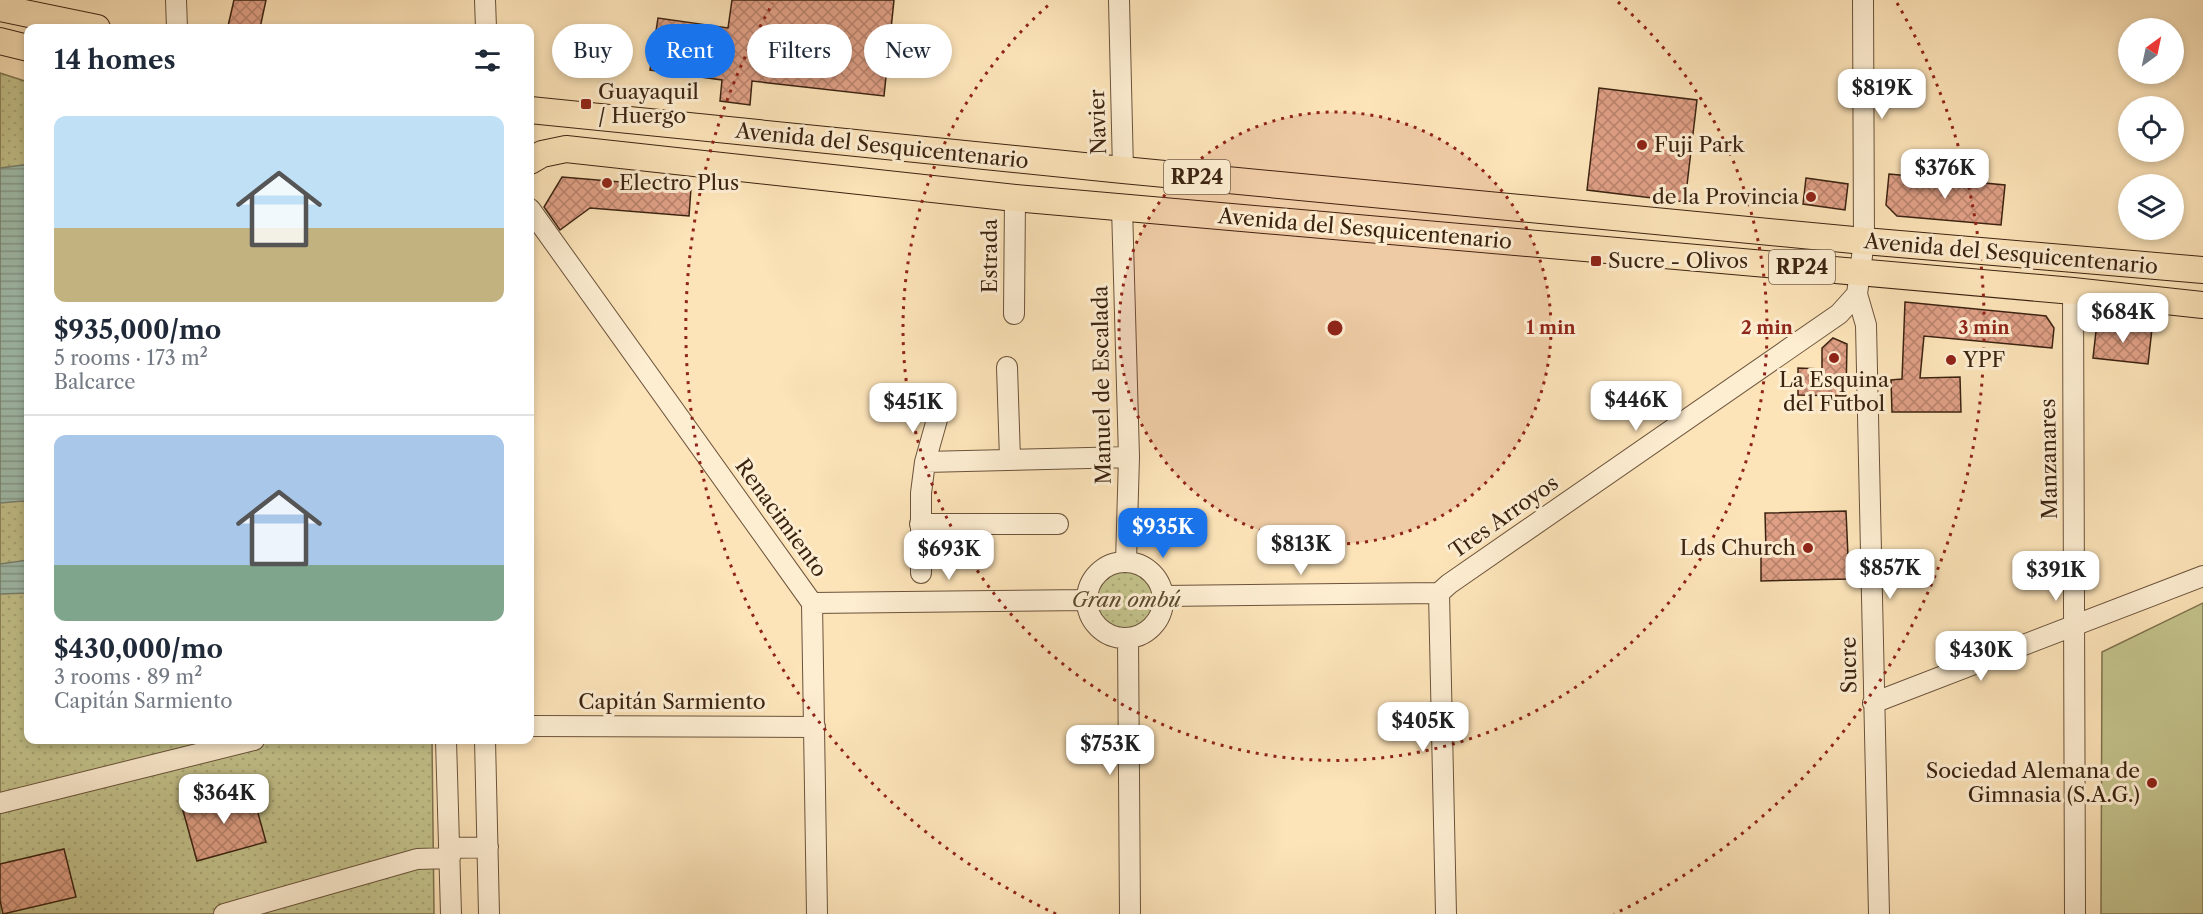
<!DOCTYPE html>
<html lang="en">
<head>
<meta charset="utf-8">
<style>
  :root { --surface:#fff; --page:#f6f6f7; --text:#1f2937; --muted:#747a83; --line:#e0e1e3; --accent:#1a73e8 }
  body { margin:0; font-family:"Libre Caslon Text",serif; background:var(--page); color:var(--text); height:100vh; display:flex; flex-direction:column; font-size:22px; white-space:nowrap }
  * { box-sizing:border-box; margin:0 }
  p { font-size:20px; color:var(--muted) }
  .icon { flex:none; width:33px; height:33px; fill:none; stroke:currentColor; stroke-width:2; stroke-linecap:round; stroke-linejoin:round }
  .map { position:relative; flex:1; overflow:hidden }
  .panel { position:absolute; left:24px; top:24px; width:510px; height:720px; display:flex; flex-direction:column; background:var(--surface); border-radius:12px; box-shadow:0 3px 9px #0003 }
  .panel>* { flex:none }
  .hud { position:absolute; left:552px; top:24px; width:570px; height:54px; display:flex; gap:12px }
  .needle { width:39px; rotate:33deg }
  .buttons { position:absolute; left:2118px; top:18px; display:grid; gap:12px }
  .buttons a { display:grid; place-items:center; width:66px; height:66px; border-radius:50%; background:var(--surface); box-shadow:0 3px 9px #0003; font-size:30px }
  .price { position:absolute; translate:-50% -51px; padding:0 14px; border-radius:12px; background:#fff; color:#222; font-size:20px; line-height:39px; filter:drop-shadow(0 2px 3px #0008) }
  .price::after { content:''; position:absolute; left:50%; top:36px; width:18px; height:14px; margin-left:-9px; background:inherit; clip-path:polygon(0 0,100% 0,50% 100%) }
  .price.current { background:var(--accent); color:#fff }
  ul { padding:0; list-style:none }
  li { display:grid; align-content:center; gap:12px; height:318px; padding:0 30px }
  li+li { border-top:2px solid var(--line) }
  li span { display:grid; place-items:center; height:186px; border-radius:12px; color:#555 }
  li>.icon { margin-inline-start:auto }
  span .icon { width:108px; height:108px; fill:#fffc; stroke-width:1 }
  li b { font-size:26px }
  h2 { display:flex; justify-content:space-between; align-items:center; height:72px; padding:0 30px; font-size:26px }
  .chip { padding:0 21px; border-radius:27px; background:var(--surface); box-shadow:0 3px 9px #0003; font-size:21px; line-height:54px }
  .chip.current { background:var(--accent); color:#fff }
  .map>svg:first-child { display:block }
  .park { fill:url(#park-dots); stroke:#7f724e; stroke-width:1.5 }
  .garden { fill:#c3c28b; stroke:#7f724e; stroke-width:1.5 }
  .water { fill:url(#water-rules); stroke:#77806f; stroke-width:1.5 }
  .building { fill:url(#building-cross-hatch); stroke:#3b2311; stroke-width:1.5 }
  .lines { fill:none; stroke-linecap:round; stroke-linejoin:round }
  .minor-casing { stroke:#6b533b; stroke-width:22 }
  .major-casing { stroke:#3b2311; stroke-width:28 }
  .minor { stroke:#fdedd1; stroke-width:20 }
  .major { stroke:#fce3b8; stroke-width:26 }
  .ring { fill:none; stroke:#8f2418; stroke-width:3; stroke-dasharray:3 6 }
  .poi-dot { fill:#8f2418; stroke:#fdedd1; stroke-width:2 }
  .labels { text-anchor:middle; stroke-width:6; stroke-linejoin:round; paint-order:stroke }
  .shield { fill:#fdedd1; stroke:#75604b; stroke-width:1.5 }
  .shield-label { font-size:20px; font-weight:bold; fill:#3b2311 }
  .poi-label { font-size:21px; fill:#3b2311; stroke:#fdedd1; text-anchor:start }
  .street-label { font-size:21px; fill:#3b2311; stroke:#fdedd1 }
  .park-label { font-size:21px; font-style:italic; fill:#5d4b30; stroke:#fdedd1 }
  .centre { fill:#8f2418; stroke:#fdedd1; stroke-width:3 }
  .ring-label { font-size:18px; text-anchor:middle; font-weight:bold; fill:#8f2418; stroke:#fdedd1; stroke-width:6; stroke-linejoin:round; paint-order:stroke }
</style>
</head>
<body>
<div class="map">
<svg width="2203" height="914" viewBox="0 0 2203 914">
  <defs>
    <pattern id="park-dots" width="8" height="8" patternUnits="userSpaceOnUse" patternTransform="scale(1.5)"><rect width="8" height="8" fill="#c3c28b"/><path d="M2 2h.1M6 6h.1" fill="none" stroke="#a8a677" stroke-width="1.8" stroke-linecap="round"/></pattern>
    <pattern id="water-rules" width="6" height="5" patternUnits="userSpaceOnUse" patternTransform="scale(1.5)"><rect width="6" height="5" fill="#9fbeae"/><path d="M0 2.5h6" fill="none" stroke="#839a8c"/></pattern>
    <pattern id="building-cross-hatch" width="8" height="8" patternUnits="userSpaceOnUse" patternTransform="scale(1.5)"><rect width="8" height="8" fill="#e0a086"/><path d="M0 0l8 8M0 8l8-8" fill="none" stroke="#b7826c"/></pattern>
  </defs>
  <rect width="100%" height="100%" fill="#fce3b8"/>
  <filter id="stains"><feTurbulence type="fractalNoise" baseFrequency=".00333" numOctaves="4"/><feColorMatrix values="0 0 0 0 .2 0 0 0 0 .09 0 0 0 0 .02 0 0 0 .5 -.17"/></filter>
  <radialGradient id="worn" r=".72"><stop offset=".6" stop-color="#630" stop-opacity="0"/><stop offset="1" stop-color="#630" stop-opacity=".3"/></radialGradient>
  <path class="park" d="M0 73 28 82V740H432L434 914H0Z
    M1093 600a33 33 0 1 1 66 0a33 33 0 1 1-66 0Z"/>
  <path class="garden" d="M2203 603V914H2101L2102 652Z"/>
  <path class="water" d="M23 165 28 166V504L23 501 0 503V168Z
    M28 560V593L0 594V564Z"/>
  <path class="building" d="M234 0H266L260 28H240L228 26Z
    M732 0H894L884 96 752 81 750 105 720 101 722 80 650 70 658 18 728 28Z
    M1599 88 1697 100 1685 202 1587 190Z
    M1889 174 2005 185 2001 225 1897 216 1886 205Z
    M562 177 691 188 689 216 590 208 560 230 544 207Z
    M1806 178 1848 184 1845 210 1803 204Z
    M1905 302 2046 316 2054 328 2052 348 1924 336 1920 378 1960 377 1961 412H1892L1891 380 1902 379Z
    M2103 324 2152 329 2148 364 2093 358 2096 331Z
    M1833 338 1847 344 1846 396 1798 395V368L1822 369V348Z
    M1846 511 1849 579 1761 581V551H1766L1765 513Z
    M251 788 266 842 197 861 182 807Z
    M64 849 76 897 3 914 0 900V864Z"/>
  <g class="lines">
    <g class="minor-casing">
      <path id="minor" d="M176 0 177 28
        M485 0 486 28
        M1119 0 1123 170
        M1863 0 1864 241 1857 294 1866 325 1879 914
        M1122 207 1129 457 1126 562
        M530 209 812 603 817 914
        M2073 291 2075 914
        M1014 314 1015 198
        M1007 367 1010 459
        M925 462 938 416
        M920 524H1058
        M1087 600a38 38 0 1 1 76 0a38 38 0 1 1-76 0Z
        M921 573V493L925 462 1129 457
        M1163 596 1439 593
        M812 603 1087 600
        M1128 638 1130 914
        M1873 703 2203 576
        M530 726 815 727
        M446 740 451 914
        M485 740 489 914
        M0 803 254 740
        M449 848 488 847
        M224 914 417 859 450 858
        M1446 914 1439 593 1449 584 1839 314 1857 294"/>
    </g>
    <g class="major-casing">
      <path id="major" d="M0 8 97 28
        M0 41 28 48
        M530 110 1123 170 1864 241 2203 270
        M530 161 542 154 566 149 1015 198 2073 291 2203 305"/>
    </g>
    <use href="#minor" class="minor"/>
    <use href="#major" class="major"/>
  </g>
  <circle cx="1335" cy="328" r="216" fill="#8f2418" fill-opacity=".12"/>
  <g class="ring">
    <circle cx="1335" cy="328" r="216"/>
    <path d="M1618 2A432 432 0 1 1 1052 2"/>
    <path d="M1056 914A649 649 0 0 1 773 3M1897 3A649 649 0 0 1 1614 914"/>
  </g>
  <g class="poi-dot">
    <rect x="580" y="98" width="12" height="12" rx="3"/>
    <circle cx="1642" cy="145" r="6"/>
    <circle cx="607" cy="183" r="6"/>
    <circle cx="1811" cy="197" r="6"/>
    <rect x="1590" y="255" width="12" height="12" rx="3"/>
    <circle cx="1834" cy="358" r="6"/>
    <circle cx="1951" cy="360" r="6"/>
    <circle cx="1808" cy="548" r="6"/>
    <circle cx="2152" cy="783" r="6"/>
  </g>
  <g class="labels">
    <g class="shield">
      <rect x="1164" y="160" width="66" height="34" rx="4.5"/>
      <rect x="1769" y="250" width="66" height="34" rx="4.5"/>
    </g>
    <g class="shield-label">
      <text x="1197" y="184">RP24</text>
      <text x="1802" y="274">RP24</text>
    </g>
    <g class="poi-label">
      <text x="598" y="99">Guayaquil<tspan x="598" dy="24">/ Huergo</tspan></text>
      <text x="1654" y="152">Fuji Park</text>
      <text x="619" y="190">Electro Plus</text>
      <text x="1799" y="204" text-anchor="end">de la Provincia</text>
      <text x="1608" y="268">Sucre - Olivos</text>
      <text x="1963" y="367">YPF</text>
      <text x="1834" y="387" text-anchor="middle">La Esquina<tspan x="1834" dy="24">del Futbol</tspan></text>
      <text x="1796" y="555" text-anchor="end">Lds Church</text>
      <text x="2140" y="778" text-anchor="end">Sociedad Alemana de<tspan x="2140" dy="24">Gimnasia (S.A.G.)</tspan></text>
    </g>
    <g class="street-label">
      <text transform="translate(1098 122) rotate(-92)" y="7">Navier</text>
      <text transform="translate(882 146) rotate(6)" y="7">Avenida del Sesquicentenario</text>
      <text transform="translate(1365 229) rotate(5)" y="7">Avenida del Sesquicentenario</text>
      <text transform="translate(2011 254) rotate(5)" y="7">Avenida del Sesquicentenario</text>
      <text transform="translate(990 256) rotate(-90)" y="7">Estrada</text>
      <text transform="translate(1102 385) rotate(-91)" y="7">Manuel de Escalada</text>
      <text transform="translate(2049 459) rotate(-91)" y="7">Manzanares</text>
      <text transform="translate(1504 517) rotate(-35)" y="7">Tres Arroyos</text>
      <text transform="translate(781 518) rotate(54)" y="7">Renacimiento</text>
      <text transform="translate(1849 665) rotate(-91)" y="7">Sucre</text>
      <text x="672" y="709">Capitán Sarmiento</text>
    </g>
    <g class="park-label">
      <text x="1126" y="607">Gran ombú</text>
    </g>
  </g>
  <circle cx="1335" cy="328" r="9" class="centre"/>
  <g class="ring-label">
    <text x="1551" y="334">1 min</text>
    <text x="1767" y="334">2 min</text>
    <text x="1984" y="334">3 min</text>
  </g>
  <rect width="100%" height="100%" filter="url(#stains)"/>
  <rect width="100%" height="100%" fill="url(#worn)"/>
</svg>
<div class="buttons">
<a><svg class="needle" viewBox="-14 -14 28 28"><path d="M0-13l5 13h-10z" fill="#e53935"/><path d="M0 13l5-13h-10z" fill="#747a83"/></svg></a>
<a><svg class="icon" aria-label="locate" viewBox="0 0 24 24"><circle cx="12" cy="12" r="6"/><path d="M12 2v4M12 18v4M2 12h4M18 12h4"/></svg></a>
<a><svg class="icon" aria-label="layers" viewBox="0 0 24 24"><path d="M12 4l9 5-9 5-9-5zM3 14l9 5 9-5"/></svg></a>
</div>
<b class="price" style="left:1882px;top:120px">$819K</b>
<b class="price" style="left:1945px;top:200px">$376K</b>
<b class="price" style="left:2123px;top:344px">$684K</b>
<b class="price" style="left:1636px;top:432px">$446K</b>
<b class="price" style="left:913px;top:434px">$451K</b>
<b class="price current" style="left:1163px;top:559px">$935K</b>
<b class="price" style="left:1301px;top:576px">$813K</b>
<b class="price" style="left:949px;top:581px">$693K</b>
<b class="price" style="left:1890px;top:600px">$857K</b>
<b class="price" style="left:2056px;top:602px">$391K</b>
<b class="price" style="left:1981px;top:682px">$430K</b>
<b class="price" style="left:1423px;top:753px">$405K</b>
<b class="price" style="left:1110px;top:776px">$753K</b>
<b class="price" style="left:224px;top:825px">$364K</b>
<div class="hud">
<a class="chip">Buy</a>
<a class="chip current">Rent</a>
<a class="chip">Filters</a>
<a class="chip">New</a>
</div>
<section class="panel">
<h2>14 homes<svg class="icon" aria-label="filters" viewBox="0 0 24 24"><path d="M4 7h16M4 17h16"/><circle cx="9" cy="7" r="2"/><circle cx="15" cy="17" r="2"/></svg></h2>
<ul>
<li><span style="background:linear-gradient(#bfe0f5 60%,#c2b280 0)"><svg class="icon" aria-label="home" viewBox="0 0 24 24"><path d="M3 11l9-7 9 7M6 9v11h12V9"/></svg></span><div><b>$935,000/mo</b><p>5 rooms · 173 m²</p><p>Balcarce</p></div></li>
<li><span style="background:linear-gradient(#a9c7e8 70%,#7fa58c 0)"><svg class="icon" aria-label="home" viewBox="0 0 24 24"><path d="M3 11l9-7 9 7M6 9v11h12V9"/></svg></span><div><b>$430,000/mo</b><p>3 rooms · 89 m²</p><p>Capitán Sarmiento</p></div></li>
</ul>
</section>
</div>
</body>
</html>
